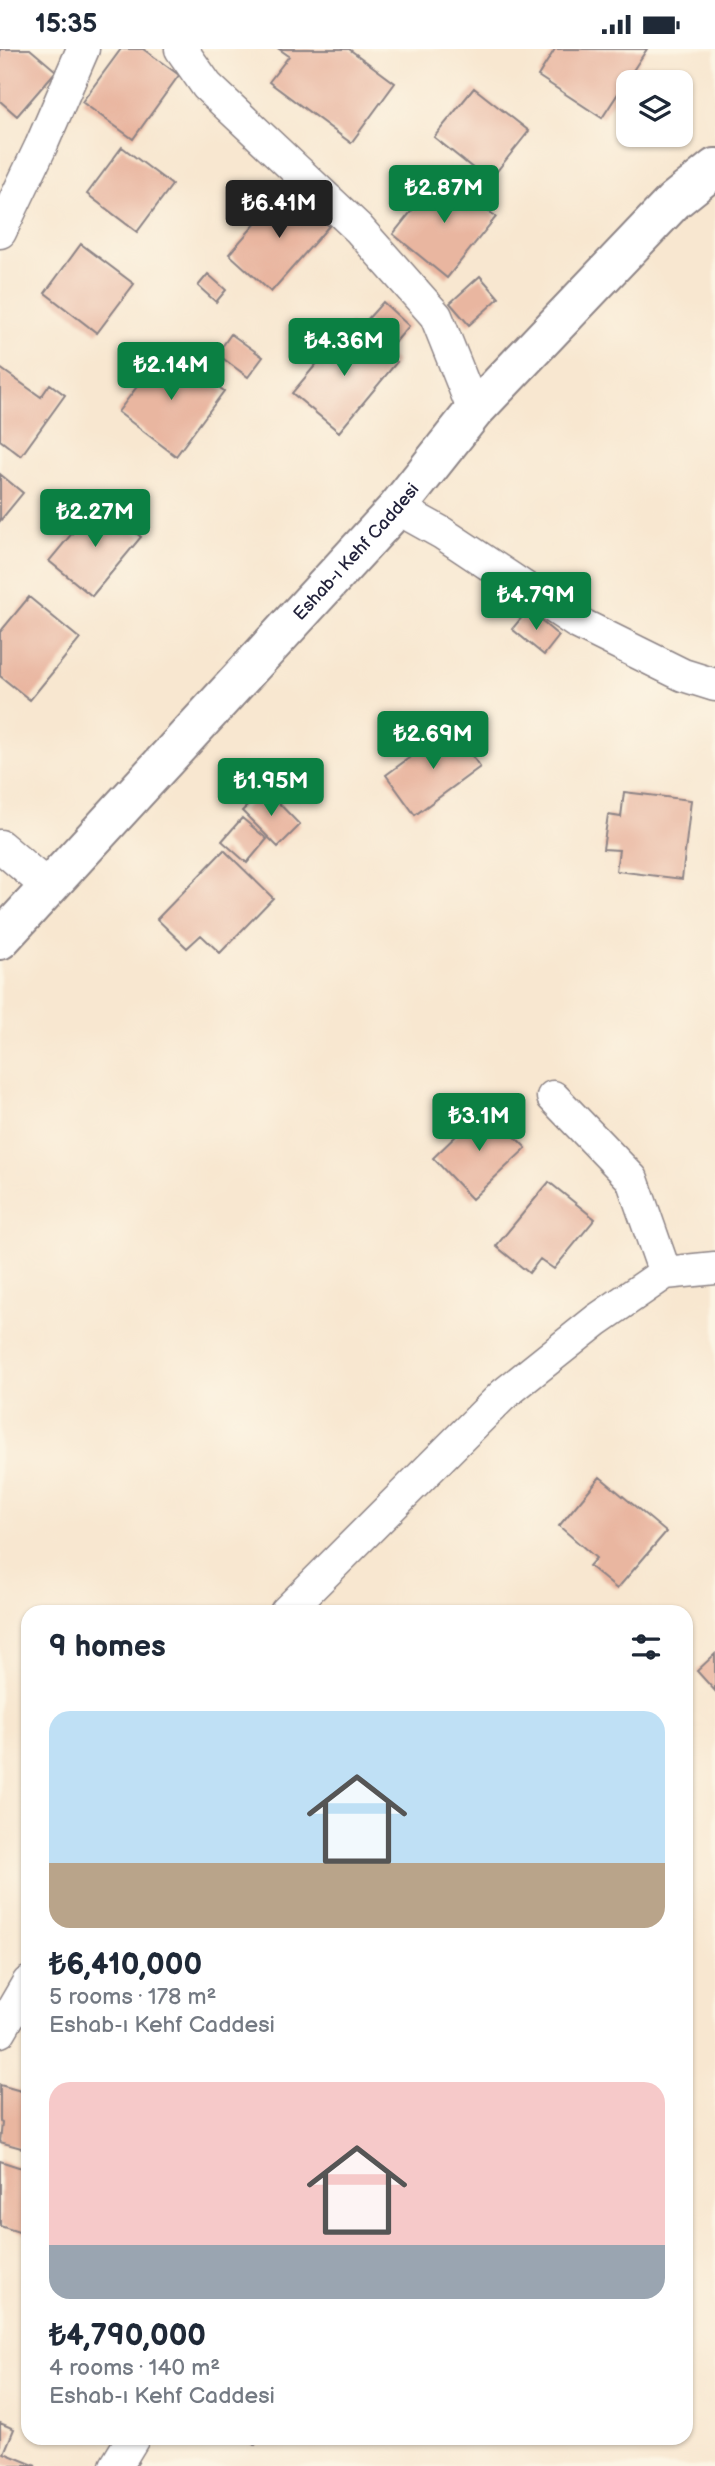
<!DOCTYPE html>
<html lang="en">
<head>
<meta charset="utf-8">
<style>
  :root { --surface:#fff; --page:#f6f6f7; --text:#1f2937; --muted:#747a83; --accent:#0b8043 }
  body { margin:0; font-family:"Balsamiq Sans",sans-serif; background:var(--page); color:var(--text); height:100vh; display:flex; flex-direction:column; font-size:26px; white-space:nowrap }
  * { box-sizing:border-box; margin:0 }
  p { font-size:23px; color:var(--muted) }
  .icon { flex:none; width:38px; height:38px; fill:none; stroke:currentColor; stroke-width:2; stroke-linecap:round; stroke-linejoin:round }
  .map { position:relative; flex:1; overflow:hidden }
  .side { position:absolute; left:21px; top:1556px; width:672px; height:840px; display:flex; flex-direction:column; background:var(--surface); border-radius:21px; box-shadow:0 2px 5px #0004 }
  .side>* { flex:none }
  .controls { position:absolute; left:616px; top:21px; display:grid; gap:14px }
  .controls a { display:grid; place-items:center; width:77px; height:77px; border-radius:14px; background:var(--surface); box-shadow:0 2px 5px #0004; font-size:35px }
  .price { position:absolute; translate:-50% -60px; padding:0 16px; border-radius:7px; background:var(--accent); color:#fff; font-size:23px; line-height:46px; filter:drop-shadow(0 2px 4px #0008) }
  .price::after { content:''; position:absolute; left:50%; top:42px; width:21px; height:16px; margin-left:-10px; background:inherit; clip-path:polygon(0 0,100% 0,50% 100%) }
  .price.current { background:#222; color:#fff }
  ul { padding:0; list-style:none }
  li { display:grid; align-content:center; gap:14px; height:371px; padding:0 28px }
  li span { display:grid; place-items:center; height:217px; border-radius:21px; color:#555 }
  li>.icon { margin-inline-start:auto }
  span .icon { width:126px; height:126px; fill:#fffc; stroke-width:1 }
  li b { font-size:30px }
  h2 { display:flex; justify-content:space-between; align-items:center; height:84px; padding:0 28px; font-size:30px }
  .status { display:flex; justify-content:space-between; align-items:center; height:49px; padding:0 35px; background:var(--surface); direction:ltr }
  .status svg { height:19px; fill:currentColor }
  .map>svg:first-child { display:block }
  .building { fill:#e9b6a0 }
  .lines { fill:none; stroke-linecap:round; stroke-linejoin:round }
  .minor-casing { stroke:#8d8486; stroke-width:35 }
  .tertiary-casing { stroke:#8d8486; stroke-width:42 }
  .minor { stroke:#fff; stroke-width:32 }
  .tertiary { stroke:#fff; stroke-width:38 }
  .labels { text-anchor:middle; stroke-width:5; stroke-linejoin:round; paint-order:stroke }
  .street-label { font-size:18px; fill:#22223b; stroke:#fcf5e5 }
</style>
</head>
<body>
<div class="status"><b>15:35</b><svg viewBox="0 0 49 12"><path d="M0 12V9h3v3zM5 12V6h3v6zM10 12V3h3v9zM15 12V0h3v12zM26 1h20v11H26zM47 4h2v5h-2z"/></svg></div>
<div class="map">
<svg width="715" height="2417" viewBox="0 0 715 2417">
  <rect width="100%" height="100%" fill="#fcf5e5"/>
  <filter id="ink" filterUnits="userSpaceOnUse"><feTurbulence type="fractalNoise" baseFrequency=".0143" numOctaves="2"/><feDisplacementMap in="SourceGraphic" scale="14" xChannelSelector="R" yChannelSelector="G"/><feConvolveMatrix kernelMatrix="1 2 1 2 8 2 1 2 1" color-interpolation-filters="sRGB"/></filter>
  <filter id="wash" filterUnits="userSpaceOnUse"><feTurbulence type="fractalNoise" baseFrequency=".00686" numOctaves="4" result="noise"/><feDisplacementMap in="SourceGraphic" scale="28" xChannelSelector="R" yChannelSelector="G"/><feGaussianBlur stdDeviation="1.57" result="paint"/><feColorMatrix in="noise" values="0 0 0 0 0 0 0 0 0 0 0 0 0 0 0 0 0 1.4 0 .05"/><feComposite in="paint" operator="in"/></filter>
  <g filter="url(#wash)">
    <rect width="100%" height="100%" fill="#f8e7d0"/>
    <g id="blocks">
      <path class="building" d="M0 0H30L56 22 17 67 0 52Z
        M121 0H143L179 26 133 90 82 53Z
        M279 0H349L395 34 351 94 269 33 289 7Z
        M555 0H647L602 69 538 27Z
        M474 39 529 82 489 132 434 88Z
        M122 98 172 136 137 183 87 145Z
        M442 124 496 168 447 229 393 185Z
        M286 140 329 177 271 243 229 205Z
        M81 195 134 235 97 284 45 244Z
        M208 225 226 241 216 253 198 237Z
        M480 227 499 249 469 276 450 254Z
        M383 253 409 277 393 296 366 272Z
        M350 275 397 313 339 383 292 344Z
        M231 285 263 308 248 328 217 305Z
        M166 299 224 342 176 407 118 363Z
        M0 319 41 348 50 335 65 346 21 407 0 391Z
        M0 425 23 444 0 472Z
        M98 453 141 488 92 547 49 512Z
        M29 548 80 590 30 651 0 627V583Z
        M528 561 559 587 544 606 512 580Z
        M451 678 480 718 415 766 386 726Z
        M265 740 300 776 278 798 242 762Z
        M624 743 691 751 682 830 616 822 619 801 603 800 608 766 621 768Z
        M242 769 267 790 247 814 222 792Z
        M224 801 273 849 220 904 201 886 187 899 157 870Z
        M486 1058 526 1099 472 1150 433 1109Z
        M549 1133 595 1170 554 1220 540 1210 529 1224 496 1197Z
        M600 1428 666 1483 617 1540 589 1517 596 1509 559 1477Z
        M715 1605V1642L697 1622Z
        M0 2036 28 2044V2101L0 2093 2 2074 0 2073Z
        M0 2112 28 2121V2186L0 2177Z
        M0 2374 14 2380 4 2404 36 2417H0Z
        M245 2389H261L255 2396Z"/>
    </g>
  </g>
  <g filter="url(#ink)">
    <use href="#blocks" fill-opacity="0" stroke="#8d8486" stroke-width="2"/>
    <g class="lines">
      <g class="minor-casing">
        <path id="minor" d="M181 0 207 37 358 179 436 267 474 362
          M0 183 41 97 83 0
          M397 459 442 484 576 573 683 626 715 636
          M0 797 48 838
          M553 1048 632 1130 665 1224
          M286 1563 503 1346 597 1271 665 1224 715 1219
          M0 1982 28 1934
          M116 2417 133 2389"/>
      </g>
      <g class="tertiary-casing">
        <g id="tertiary">
          <path id="s1" d="M0 891 397 459 474 362 674 152 715 119"/>
        </g>
      </g>
      <use href="#minor" class="minor"/>
      <use href="#tertiary" class="tertiary"/>
    </g>
  </g>
  <g class="labels">
    <g class="street-label">
      <text dy="6" stroke="none"><textPath href="#s1" startOffset="527">Eshab-ı Kehf Caddesi</textPath></text>
    </g>
  </g>
</svg>
<div class="controls">
<a><svg class="icon" aria-label="layers" viewBox="0 0 24 24"><path d="M12 4l9 5-9 5-9-5zM3 14l9 5 9-5"/></svg></a>
</div>
<b class="price" style="left:444px;top:176px">₺2.87M</b>
<b class="price current" style="left:279px;top:191px">₺6.41M</b>
<b class="price" style="left:344px;top:329px">₺4.36M</b>
<b class="price" style="left:171px;top:353px">₺2.14M</b>
<b class="price" style="left:95px;top:500px">₺2.27M</b>
<b class="price" style="left:536px;top:583px">₺4.79M</b>
<b class="price" style="left:433px;top:722px">₺2.69M</b>
<b class="price" style="left:271px;top:769px">₺1.95M</b>
<b class="price" style="left:479px;top:1104px">₺3.1M</b>
<section class="side">
<h2>9 homes<svg class="icon" aria-label="filters" viewBox="0 0 24 24"><path d="M4 7h16M4 17h16"/><circle cx="9" cy="7" r="2"/><circle cx="15" cy="17" r="2"/></svg></h2>
<ul>
<li><span style="background:linear-gradient(#bfe0f5 70%,#b9a48a 0)"><svg class="icon" aria-label="home" viewBox="0 0 24 24"><path d="M3 11l9-7 9 7M6 9v11h12V9"/></svg></span><div><b>₺6,410,000</b><p>5 rooms · 178 m²</p><p>Eshab-ı Kehf Caddesi</p></div></li>
<li><span style="background:linear-gradient(#f6c9c9 75%,#9aa5b1 0)"><svg class="icon" aria-label="home" viewBox="0 0 24 24"><path d="M3 11l9-7 9 7M6 9v11h12V9"/></svg></span><div><b>₺4,790,000</b><p>4 rooms · 140 m²</p><p>Eshab-ı Kehf Caddesi</p></div></li>
</ul>
</section>
</div>
</body>
</html>
